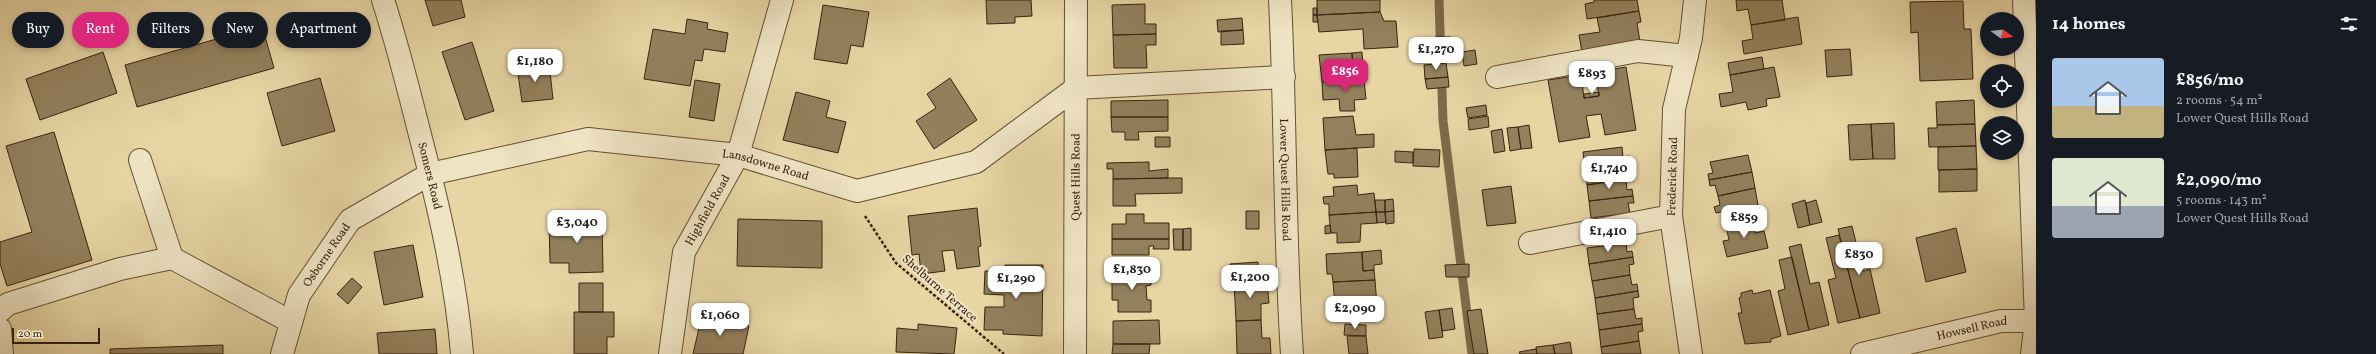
<!DOCTYPE html>
<html lang="en">
<head>
<meta charset="utf-8">
<style>
  :root { --surface:#171b24; --page:#242831; --text:#f1f3f6; --muted:#9ea1a6; --accent:#db2777 }
  body { margin:0; font-family:Vollkorn,serif; background:var(--page); color:var(--text); height:100vh; display:flex; flex-direction:column; font-size:15px; white-space:nowrap }
  * { box-sizing:border-box; margin:0 }
  p { font-size:13px; color:var(--muted) }
  .icon { flex:none; width:22px; height:22px; fill:none; stroke:currentColor; stroke-width:2; stroke-linecap:round; stroke-linejoin:round }
  .map { position:relative; flex:1; overflow:hidden }
  .side { display:flex; flex-direction:column; background:var(--surface); width:340px }
  .side>* { flex:none }
  .banner { position:absolute; left:12px; top:12px; width:380px; height:36px; display:flex; gap:8px }
  .needle { width:26px; rotate:105deg }
  .controls { position:absolute; left:1980px; top:12px; display:grid; gap:8px }
  .controls a { display:grid; place-items:center; width:44px; height:44px; border-radius:50%; background:var(--surface); box-shadow:0 2px 6px #0003; font-size:20px }
  .scale { position:absolute; left:12px; bottom:10px; width:88px; box-sizing:border-box; padding-left:4px; border:2px solid #392410; border-top:0; font-size:11px; line-height:14px; white-space:nowrap; color:#392410; -webkit-text-stroke:3px #efe4c4; paint-order:stroke }
  .price { position:absolute; translate:-50% -34px; padding:0 9px; border-radius:8px; background:#fff; color:#222; font-size:13px; line-height:26px; filter:drop-shadow(0 1px 2px #0008) }
  .price::after { content:''; position:absolute; left:50%; top:24px; width:12px; height:9px; margin-left:-6px; background:inherit; clip-path:polygon(0 0,100% 0,50% 100%) }
  .price.active { background:var(--accent); color:#fff }
  ul { padding:0; list-style:none }
  li { display:flex; align-items:center; gap:12px; height:100px; padding:0 16px }
  li span { display:grid; place-items:center; flex:none; width:112px; height:80px; border-radius:4px; color:#555 }
  li>.icon { margin-inline-start:auto }
  span .icon { width:48px; height:48px; fill:#fffc; stroke-width:1 }
  li b { font-size:17px }
  h2 { display:flex; justify-content:space-between; align-items:center; height:48px; padding:0 16px; font-size:17px }
  .tag { padding:0 14px; border-radius:18px; background:var(--surface); box-shadow:0 2px 6px #0003; font-size:14px; line-height:36px }
  .tag.active { background:var(--accent); color:#fff }
  main { display:flex; flex:1; min-height:0 }
  .map>svg:first-child { display:block }
  .lines { fill:none; stroke-linecap:round; stroke-linejoin:round }
  .stream { stroke:#7e6a4b; stroke-width:9 }
  .building { fill:#93805d; stroke:#392410 }
  .minor-casing { stroke:#645035; stroke-width:24 }
  .path { stroke:#392410; stroke-width:2.5; stroke-dasharray:3 2; stroke-linecap:butt }
  .minor { stroke:#efe4c4; stroke-width:22 }
  .labels { text-anchor:middle; stroke-width:4; stroke-linejoin:round; paint-order:stroke }
  .street-label { font-size:12px; fill:#392410; stroke:#efe4c4 }
</style>
</head>
<body>
<main>
<div class="map">
<svg width="2036" height="354" viewBox="0 0 2036 354">
  <rect width="100%" height="100%" fill="#e7d5a4"/>
  <filter id="stains"><feTurbulence type="fractalNoise" baseFrequency=".005" numOctaves="4"/><feColorMatrix values="0 0 0 0 .2 0 0 0 0 .09 0 0 0 0 .02 0 0 0 .5 -.17"/></filter>
  <radialGradient id="worn" r=".72"><stop offset=".6" stop-color="#630" stop-opacity="0"/><stop offset="1" stop-color="#630" stop-opacity=".3"/></radialGradient>
  <g class="lines">
    <path class="stream" d="M1439 0 1443 121 1472 354"/>
  </g>
  <path class="building" d="M425 0H461L465 17 433 26Z
    M986 0H1031L1032 16 1015 17V23L987 24Z
    M1317 0H1380V12L1317 15Z
    M1594 0H1637L1639 11 1587 19 1585 4 1594 2Z
    M1736 0H1782L1785 20 1751 25 1748 9 1737 11Z
    M1963 1 1964 29H1971L1973 79 1920 81 1918 32 1911 33 1910 2Z
    M1145 4V24H1156V34L1113 35 1112 5Z
    M823 5 869 12 863 47 851 45 847 64 814 59Z
    M1313 8H1317V15H1313Z
    M1639 11 1641 22 1637 23 1641 48 1583 58 1579 35 1600 32 1597 18Z
    M1380 12 1384 21H1396L1398 47 1364 49 1363 29 1319 32 1317 15Z
    M1313 15H1317L1318 22H1313Z
    M1798 17 1802 44 1744 54 1742 41 1753 39 1751 25Z
    M1242 18 1243 30 1218 32 1217 20Z
    M687 19 708 23 707 29 728 33 725 52 704 49 702 61 695 60 690 86 644 79 653 29 685 34Z
    M262 26 274 68 137 107 125 65Z
    M1243 30 1244 44 1221 45V31Z
    M1156 34V45H1146L1147 68H1114L1113 35Z
    M1435 37H1451V48H1435Z
    M472 42 494 111 465 120 442 52Z
    M1850 49 1852 75 1827 77 1825 50Z
    M1475 50 1477 64 1464 66 1462 52Z
    M103 52 117 93 40 120 26 79Z
    M1362 52 1363 69 1353 70 1352 53Z
    M1352 53 1353 70 1363 69 1364 80 1322 82 1319 55Z
    M1762 57 1764 69 1730 75 1728 63Z
    M549 63 553 99 522 102 517 67Z
    M1446 63 1448 77 1425 79 1424 65Z
    M1626 67 1636 130 1605 135 1601 114 1586 116 1590 137 1559 142 1548 80 1581 75 1584 98 1599 96 1595 72Z
    M1774 67 1780 97 1766 99 1767 106 1748 110 1746 102 1721 107 1719 94 1733 92 1730 75Z
    M1448 77 1449 87 1427 89 1425 79Z
    M320 78 335 131 282 146 267 93Z
    M950 78 977 120 934 149 916 121 936 108 927 94Z
    M695 80 720 84 714 121 689 117Z
    M1364 80 1366 99 1354 100 1355 111H1340L1339 99 1323 100 1322 82Z
    M796 92 830 101 826 117 846 122 838 153 783 140Z
    M1599 92V96L1584 98V94Z
    M1168 100V117H1111V101Z
    M1974 100 1975 124 1937 125 1936 102Z
    M1486 105 1487 115 1468 118 1466 108Z
    M1353 116 1356 135 1374 134V147L1325 150 1323 118Z
    M1488 116 1489 127 1469 130 1468 119Z
    M1111 117H1168V131L1138 132 1139 140H1125V132H1112Z
    M1894 123 1895 159H1873L1871 124Z
    M1871 124 1873 159 1850 160 1848 125Z
    M1975 124 1976 146 1929 147 1928 128H1937V125Z
    M1529 125 1532 148 1521 149 1518 127Z
    M1518 127 1521 149 1510 151 1507 128Z
    M1502 129 1505 151 1494 153 1491 131Z
    M54 132 92 260 7 286 0 264V242L32 232 6 146Z
    M1155 137H1170V147H1155Z
    M1976 146 1977 169 1938 170V147Z
    M1622 147 1623 157 1629 156 1630 163 1585 168 1583 152Z
    M1357 148 1358 177 1334 178V174H1328L1325 150Z
    M1414 149 1440 150 1439 167 1413 166Z
    M1395 151 1413 152V163L1395 162Z
    M1748 155 1752 172 1709 180 1708 174 1713 173 1710 162Z
    M1149 162V171L1168 169V178L1113 179V169H1107V163Z
    M1630 163V169L1624 170 1626 179 1587 185 1585 168Z
    M1977 169V191L1939 192V170Z
    M1752 172 1755 188 1718 196 1715 185 1710 186 1709 180Z
    M1168 178H1182V193L1135 194 1136 206H1113V179Z
    M1626 179 1627 190 1632 189 1633 196 1589 201 1587 185Z
    M1357 185 1358 195 1374 193 1376 212 1329 215V204H1324L1323 197 1334 196 1333 187Z
    M1511 186 1516 223 1487 226 1482 190Z
    M1755 188 1758 205 1716 213 1714 207 1720 205 1718 196Z
    M1633 196 1634 203H1628L1630 213 1591 218 1589 201Z
    M1393 199 1394 211 1385 212V200Z
    M1375 200H1385V212H1376Z
    M1805 200 1810 225 1798 228 1792 204Z
    M1816 200 1822 222 1810 225 1806 203Z
    M977 208 981 246 978 247 980 266 957 269 954 250 942 251 945 271 921 274 919 254 912 255 908 216Z
    M1246 211H1259V229H1246Z
    M1394 211V223L1386 224 1385 212Z
    M1376 212 1377 223 1361 224 1360 242 1337 243V233H1331L1329 215Z
    M1376 212H1385L1386 222 1377 223Z
    M1126 214H1144V223H1169V239H1112V224H1126Z
    M602 219 603 272 569 273V263H550L549 220Z
    M738 219 822 221V268L737 266Z
    M1752 219 1755 233 1764 231 1768 248 1727 257 1723 241 1729 240 1726 226Z
    M1330 225 1331 233 1325 234V226Z
    M1852 226 1863 271 1870 269 1880 313 1860 318 1838 229Z
    M1191 228V250H1183V229Z
    M1956 228 1966 272 1926 282 1916 238Z
    M1173 229H1183V250H1174Z
    M1839 235 1860 318 1838 323 1828 280 1836 278 1826 238Z
    M1112 239H1169V249H1153L1154 246H1149V255H1112Z
    M1626 243 1627 252 1632 251 1633 257 1589 264 1587 248Z
    M1801 244 1810 284 1819 282 1829 325 1809 330 1789 247Z
    M413 245 423 297 384 305 374 252Z
    M1381 250 1382 264 1374 265V270L1363 271 1362 252Z
    M1362 252 1363 271 1374 270 1375 280 1333 282 1332 274H1327L1326 254Z
    M1633 257 1634 264 1629 265 1630 275 1592 281 1589 264Z
    M1792 257 1809 330 1788 335 1778 291 1785 289 1779 260Z
    M1258 262 1259 276 1230 278V264Z
    M1469 264V277H1446L1445 265Z
    M1005 265H1043L1042 336 1003 334V330H984L985 307H1004V295L984 294 985 271H1005Z
    M1128 270H1150L1151 285 1146 286 1147 300H1151V312H1118V300H1112V273H1128Z
    M1630 275 1632 285 1637 284 1638 291 1595 298 1592 281Z
    M352 278 362 287 348 304 337 294Z
    M1267 280 1269 303 1261 304V320L1236 321 1234 282Z
    M1375 280 1377 306H1365L1366 321H1349V316L1330 317 1329 306 1335 305 1333 282Z
    M579 283H603V312H579Z
    M1752 290 1753 294 1770 290 1781 336 1771 339V342L1745 344 1738 313H1742L1739 298 1741 297V293Z
    M1638 291 1639 297 1633 298 1634 309 1597 314 1595 298Z
    M1329 300H1334L1335 305 1329 306Z
    M1452 308 1455 329 1442 331 1439 310Z
    M1481 309 1488 354H1474L1471 336 1467 311Z
    M1634 309 1636 319 1642 318V324L1599 330 1597 314Z
    M1439 310 1443 337 1429 339 1425 312Z
    M574 312H614V337H607V354H574Z
    M702 315 749 326 743 354H693Z
    M1159 320 1160 344H1113V321Z
    M1261 320 1262 338H1270L1271 354H1237L1236 321Z
    M918 324 957 328 954 354 896 352 897 328 918 330Z
    M1345 324 1366 325V336L1344 335Z
    M1642 324 1643 331 1638 332 1639 341 1601 347 1599 330Z
    M435 329 437 354H379L377 333Z
    M1347 336H1366L1368 354H1349Z
    M1639 341 1641 354H1602L1601 347Z
    M1570 342 1572 354H1555L1553 345Z
    M1113 344H1150L1149 354H1112Z
    M223 345V354H110V349Z
    M1553 345 1555 354H1537L1536 347Z
    M1536 349 1537 354H1520L1519 352Z"/>
  <g class="lines">
    <g class="minor-casing">
      <g id="minor">
        <path id="s1" d="M383 0C397 43 408 87 419 131 438 204 456 279 462 354"/>
        <path id="s2" d="M1280 0C1286 118 1284 236 1292 354"/>
        <path d="M2024 0 2036 321 2032 354"/>
        <path d="M1497 77 1638 51 1687 56"/>
        <path d="M140 160 172 258 291 322"/>
        <path d="M1530 243 1671 216"/>
        <path d="M0 311 8 304 120 269 172 258"/>
        <path d="M0 329 2 354"/>
        <path id="s3" d="M282 354 299 295 350 220 430 174 588 139 738 155 857 191 976 162 1076 88 1284 77"/>
        <path id="s4" d="M670 354 684 252 738 155 782 0"/>
        <path id="s5" d="M1075 354 1076 0"/>
        <path id="s6" d="M1691 354 1671 216 1674 109 1691 38 1695 0"/>
        <path id="s7" d="M1862 354 2001 321H2036"/>
      </g>
    </g>
    <path class="path" d="M865 216 896 263 1004 354"/>
    <use href="#minor" class="minor"/>
  </g>
  <g class="labels">
    <g class="street-label">
      <text dy="4" stroke="none"><textPath href="#s3" startOffset="586">Lansdowne Road</textPath></text>
      <text dy="4" stroke="none"><textPath href="#s1" startOffset="182">Somers Road</textPath></text>
      <text dy="4" stroke="none"><textPath href="#s5" startOffset="177">Quest Hills Road</textPath></text>
      <text dy="4" stroke="none"><textPath href="#s6" startOffset="179">Frederick Road</textPath></text>
      <text dy="4" stroke="none"><textPath href="#s2" startOffset="180">Lower Quest Hills Road</textPath></text>
      <text dy="4" stroke="none"><textPath href="#s4" startOffset="151">Highfield Road</textPath></text>
      <text dy="4" stroke="none"><textPath href="#s3" startOffset="110">Osborne Road</textPath></text>
      <text transform="translate(940 288) rotate(41)" y="4">Shelburne Terrace</text>
      <text dy="4" stroke="none"><textPath href="#s7" startOffset="113">Howsell Road</textPath></text>
    </g>
  </g>
  <rect width="100%" height="100%" filter="url(#stains)"/>
  <rect width="100%" height="100%" fill="url(#worn)"/>
</svg>
<div class="controls">
<a><svg class="needle" viewBox="-14 -14 28 28"><path d="M0-13l5 13h-10z" fill="#e53935"/><path d="M0 13l5-13h-10z" fill="#9ea1a6"/></svg></a>
<a><svg class="icon" aria-label="locate" viewBox="0 0 24 24"><circle cx="12" cy="12" r="6"/><path d="M12 2v4M12 18v4M2 12h4M18 12h4"/></svg></a>
<a><svg class="icon" aria-label="layers" viewBox="0 0 24 24"><path d="M12 4l9 5-9 5-9-5zM3 14l9 5 9-5"/></svg></a>
</div>
<div class="scale">20 m</div>
<b class="price" style="left:1436px;top:71px">£1,270</b>
<b class="price" style="left:535px;top:83px">£1,180</b>
<b class="price active" style="left:1345px;top:93px">£856</b>
<b class="price" style="left:1592px;top:95px">£893</b>
<b class="price" style="left:1609px;top:190px">£1,740</b>
<b class="price" style="left:1744px;top:239px">£859</b>
<b class="price" style="left:577px;top:244px">£3,040</b>
<b class="price" style="left:1608px;top:253px">£1,410</b>
<b class="price" style="left:1859px;top:276px">£830</b>
<b class="price" style="left:1132px;top:291px">£1,830</b>
<b class="price" style="left:1250px;top:299px">£1,200</b>
<b class="price" style="left:1016px;top:300px">£1,290</b>
<b class="price" style="left:1355px;top:330px">£2,090</b>
<b class="price" style="left:720px;top:337px">£1,060</b>
<div class="banner">
<a class="tag">Buy</a>
<a class="tag active">Rent</a>
<a class="tag">Filters</a>
<a class="tag">New</a>
<a class="tag">Apartment</a>
</div>
</div>
<section class="side">
<h2>14 homes<svg class="icon" aria-label="filters" viewBox="0 0 24 24"><path d="M4 7h16M4 17h16"/><circle cx="9" cy="7" r="2"/><circle cx="15" cy="17" r="2"/></svg></h2>
<ul>
<li><span style="background:linear-gradient(#a9c7e8 60%,#c2b280 0)"><svg class="icon" aria-label="home" viewBox="0 0 24 24"><path d="M3 11l9-7 9 7M6 9v11h12V9"/></svg></span><div><b>£856/mo</b><p>2 rooms · 54 m²</p><p>Lower Quest Hills Road</p></div></li>
<li><span style="background:linear-gradient(#dfe7d0 60%,#9aa5b1 0)"><svg class="icon" aria-label="home" viewBox="0 0 24 24"><path d="M3 11l9-7 9 7M6 9v11h12V9"/></svg></span><div><b>£2,090/mo</b><p>5 rooms · 143 m²</p><p>Lower Quest Hills Road</p></div></li>
</ul>
</section>
</main>
</body>
</html>
